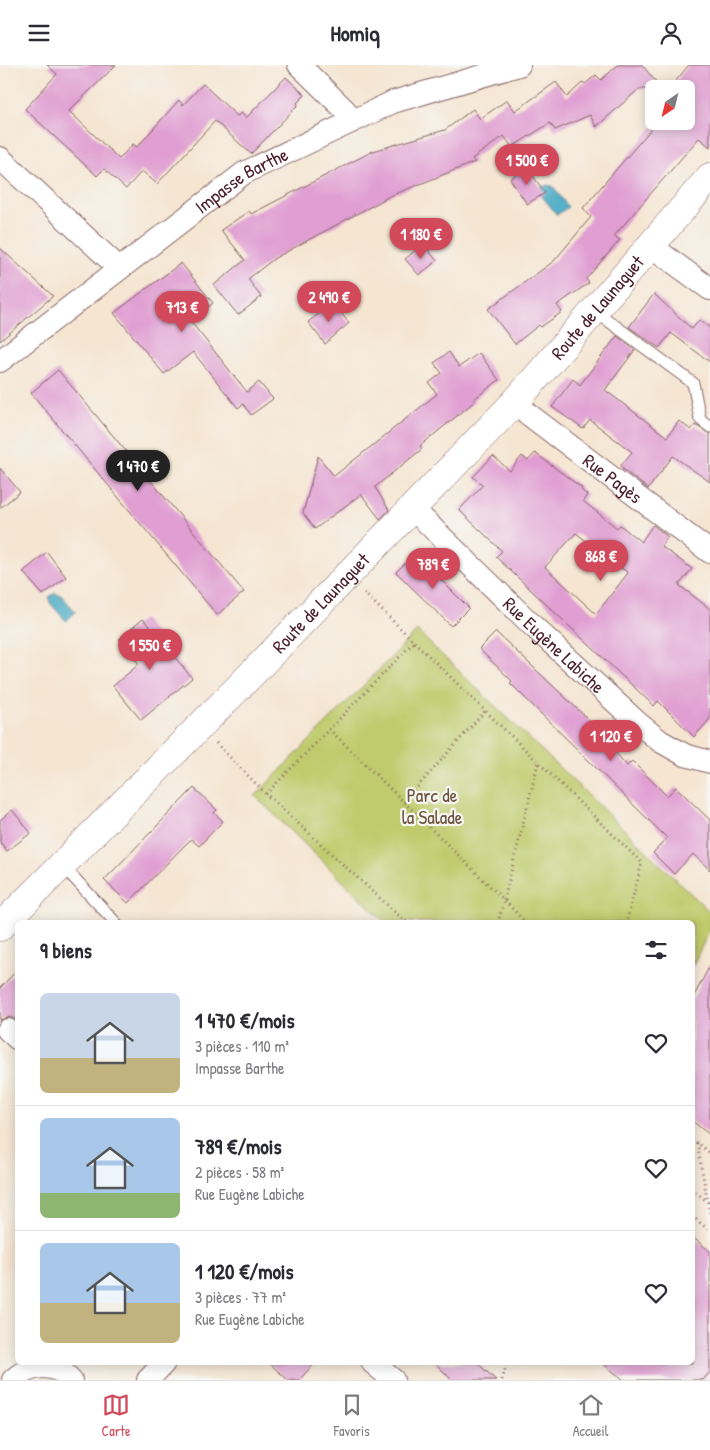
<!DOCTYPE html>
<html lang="fr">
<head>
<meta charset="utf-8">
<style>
  :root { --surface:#fff; --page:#f2f2f3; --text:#2b2b33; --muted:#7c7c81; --line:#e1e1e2; --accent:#d1495b }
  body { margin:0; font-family:"Patrick Hand",sans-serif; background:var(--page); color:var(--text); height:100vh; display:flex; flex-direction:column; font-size:19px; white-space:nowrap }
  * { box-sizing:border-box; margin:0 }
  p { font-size:16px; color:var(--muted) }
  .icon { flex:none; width:28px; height:28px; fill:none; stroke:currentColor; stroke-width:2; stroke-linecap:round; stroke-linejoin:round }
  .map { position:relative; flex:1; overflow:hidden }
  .details { position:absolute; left:15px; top:855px; width:680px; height:445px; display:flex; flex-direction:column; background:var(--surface); border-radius:8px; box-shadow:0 2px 12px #0003 }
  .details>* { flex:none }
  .needle { width:32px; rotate:215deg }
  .tools { position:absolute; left:645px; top:15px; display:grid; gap:10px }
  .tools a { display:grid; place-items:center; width:50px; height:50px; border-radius:8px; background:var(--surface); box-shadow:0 2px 12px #0003; font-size:25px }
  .price { position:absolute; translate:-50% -42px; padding:0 11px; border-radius:18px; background:var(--accent); color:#fff; font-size:16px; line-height:32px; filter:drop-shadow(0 1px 2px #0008) }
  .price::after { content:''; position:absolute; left:50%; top:30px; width:15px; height:11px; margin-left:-8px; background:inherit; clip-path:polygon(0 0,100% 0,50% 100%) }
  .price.on { background:#222; color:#fff }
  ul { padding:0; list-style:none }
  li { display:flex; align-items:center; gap:15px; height:125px; padding:0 25px }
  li+li { border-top:1px solid var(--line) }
  li span { display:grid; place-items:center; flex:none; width:140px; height:100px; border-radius:8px; color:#555 }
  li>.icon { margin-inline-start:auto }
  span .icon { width:60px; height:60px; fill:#fffc; stroke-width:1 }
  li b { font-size:21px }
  h2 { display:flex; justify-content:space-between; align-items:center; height:60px; padding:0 25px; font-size:21px }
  header { display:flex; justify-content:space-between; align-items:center; height:65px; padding:0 25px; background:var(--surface); font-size:22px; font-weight:700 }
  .tabs { display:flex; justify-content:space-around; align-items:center; height:70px; border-top:1px solid var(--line); background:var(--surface); font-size:14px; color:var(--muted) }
  .tabs a { display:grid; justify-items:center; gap:2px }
  .tabs .on { color:var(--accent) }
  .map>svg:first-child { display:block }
  .green { fill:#bfcb6c; stroke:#84754c }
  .water { fill:#42a7c2; stroke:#466376 }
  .building { fill:#e09ed2; fill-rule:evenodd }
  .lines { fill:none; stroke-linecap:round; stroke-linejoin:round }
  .service-casing { stroke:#866465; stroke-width:13 }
  .minor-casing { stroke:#866465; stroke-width:24 }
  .secondary-casing { stroke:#866465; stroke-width:29 }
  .path { stroke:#866465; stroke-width:3; stroke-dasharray:1 4; stroke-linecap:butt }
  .service { stroke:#fff; stroke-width:11 }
  .minor { stroke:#fff; stroke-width:22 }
  .secondary { stroke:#fff; stroke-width:28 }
  .labels { text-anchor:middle; stroke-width:4.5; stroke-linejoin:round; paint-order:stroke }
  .street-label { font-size:19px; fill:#4a1f2b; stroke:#f6f6f2 }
  .park-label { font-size:19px; fill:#6d533e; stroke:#f6f6f2 }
</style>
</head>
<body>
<header><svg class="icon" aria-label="menu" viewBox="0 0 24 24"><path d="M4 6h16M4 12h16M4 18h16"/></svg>Homiq<svg class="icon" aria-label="person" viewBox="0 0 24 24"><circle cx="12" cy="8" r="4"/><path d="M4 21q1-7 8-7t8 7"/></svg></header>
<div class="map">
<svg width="710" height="1315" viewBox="0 0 710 1315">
  <rect width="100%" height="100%" fill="#f6f6f2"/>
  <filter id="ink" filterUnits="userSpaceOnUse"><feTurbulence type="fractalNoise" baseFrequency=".02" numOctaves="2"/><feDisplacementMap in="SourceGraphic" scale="10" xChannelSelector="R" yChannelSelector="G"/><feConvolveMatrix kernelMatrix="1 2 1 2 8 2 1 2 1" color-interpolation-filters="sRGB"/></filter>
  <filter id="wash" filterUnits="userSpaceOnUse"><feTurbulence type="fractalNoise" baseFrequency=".0096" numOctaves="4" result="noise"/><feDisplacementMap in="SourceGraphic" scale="20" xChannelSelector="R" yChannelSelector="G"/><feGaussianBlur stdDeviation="1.12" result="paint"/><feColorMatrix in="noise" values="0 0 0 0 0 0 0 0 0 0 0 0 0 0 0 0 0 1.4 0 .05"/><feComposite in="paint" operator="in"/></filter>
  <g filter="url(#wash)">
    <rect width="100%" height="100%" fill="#f5e5d1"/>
    <path class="green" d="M417 566 710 847V864L693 900 692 858 385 857 255 731Z"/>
    <path class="water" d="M547 120 553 121 568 142 557 150 541 130 542 122Z
      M55 528 61 530 76 547 66 556 50 538 49 532Z"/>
    <g id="blocks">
      <path class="building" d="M47 0H116L69 46 119 94 133 79 137 82 179 35 183 40 203 19 237 51 241 48 246 53 286 12 305 30 297 38 298 40 251 89 215 56 157 119 142 106 126 124 104 104 97 111 25 44 57 9Z
        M618 0H642L662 24H639L596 62 590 50 555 65 550 58 512 82 504 71 472 94 475 97 390 131 275 193 248 214 261 232 238 250 214 220 245 195 221 165 249 146 251 149 373 86 445 65 473 44 480 54 507 35 515 46 556 17 567 32 583 17 585 19 596 10 601 15Z
        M689 0H710V82L699 73 614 171 620 175 586 214 589 218 557 240 562 247 541 262 539 260 515 279 488 244 554 196 591 152 583 143 658 56H686V24H669Z
        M527 102 545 128 527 139 510 114Z
        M423 179 437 196 419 210 405 194Z
        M0 183 53 231 0 276Z
        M181 198 213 238 191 257 247 327 259 317 273 334 251 350 243 339 238 343 193 287 164 309 114 248Z
        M654 229 692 264 699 255 710 263V297L671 268 659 283 629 262Z
        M333 238 349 258 325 279 308 257Z
        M617 271 635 285 605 325 667 372 679 356 691 365 695 360 710 369V417L673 391 648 424 623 404 621 400 632 387 590 355 583 364 552 342 573 314 580 320Z
        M449 287 459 302 479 288 499 315 474 334V337L420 381 422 384 375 422 389 445 380 454 361 429 315 464 303 448 318 391 334 411 437 329 429 318 442 308 434 298Z
        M58 305 244 527 217 550 31 328Z
        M535 388 582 423 581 425 587 430 583 436 617 463 620 460 641 477 653 460 668 472 661 481 692 504 679 520 710 544V654L694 672 658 636 654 641 496 492 502 486 459 445 483 420 473 412 493 391 510 406 522 391 528 396ZM576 468 628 508 596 549 545 502Z
        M0 403 20 427 0 443Z
        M47 487 66 512 43 530 23 507Z
        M415 489 469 543 451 561 396 507Z
        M143 554 192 613 141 655 113 621 139 599 119 574Z
        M496 567 607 672 605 675 627 701 632 696 667 731 676 722 710 755V805L693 789 674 809 653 788 667 773 510 618 512 616 479 584Z
        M194 723 217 745 214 748 223 756 199 781 191 774 128 838 104 815Z
        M12 745 31 768 7 786 0 777V755Z
        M710 900V1070L692 1056V935Z
        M18 904V955L10 952 0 955V923Z
        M692 1172 710 1186V1307L703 1315H624L602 1298H692Z
        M269 1298H315L299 1315H288Z
        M435 1298H477L496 1315H452Z"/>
    </g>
  </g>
  <g filter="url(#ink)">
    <use href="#blocks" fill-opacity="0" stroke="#866465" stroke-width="1"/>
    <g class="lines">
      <g class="service-casing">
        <path id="service" d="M595 246 693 318 700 354 710 362
          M62 800 116 858"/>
      </g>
      <g class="minor-casing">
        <g id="minor">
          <path d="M299 0 345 45 351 57"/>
          <path d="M0 93 119 203"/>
          <path d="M651 181 710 224"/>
          <path id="s1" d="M0 296 244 108 393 37 519 0"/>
          <path id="s2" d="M516 336 528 349 710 487"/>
          <path id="s3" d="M413 444 533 561 638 658 660 676 685 690 710 697"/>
          <path d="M8 965 18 974"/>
          <path d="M373 1298 393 1315"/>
          <path d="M13 1315C29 1300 55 1296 71 1315"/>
          <path d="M148 1315 164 1298"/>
        </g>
      </g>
      <g class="secondary-casing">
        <g id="secondary">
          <path id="s4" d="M0 862 241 620 516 336 710 112"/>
        </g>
      </g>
      <path class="path" d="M364 528 642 798 626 858
        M329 664 504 835
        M216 678 266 729 407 858
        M266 729 414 577
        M404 737 485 646
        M504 835 538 698
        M498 858 504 835 526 858
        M692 1074 710 1088
        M697 1078 710 1149
        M692 1124 708 1137
        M692 1151 710 1166
        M502 1315 507 1298"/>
      <use href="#service" class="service"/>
      <use href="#minor" class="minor"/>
      <use href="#secondary" class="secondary"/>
    </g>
  </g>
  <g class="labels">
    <g class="street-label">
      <text dy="7" stroke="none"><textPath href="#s1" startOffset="302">Impasse Barthe</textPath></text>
      <text dy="7" stroke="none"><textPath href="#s4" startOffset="861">Route de Launaguet</textPath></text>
      <text dy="7" stroke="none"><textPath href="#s2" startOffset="124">Rue Pagès</textPath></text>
      <text dy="7" stroke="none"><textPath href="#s4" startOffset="456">Route de Launaguet</textPath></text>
      <text dy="7" stroke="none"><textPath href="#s3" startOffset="196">Rue Eugène Labiche</textPath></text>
    </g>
    <g class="park-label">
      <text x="432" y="737">Parc de<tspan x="432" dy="22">la Salade</tspan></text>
    </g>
  </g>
</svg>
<div class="tools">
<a><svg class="needle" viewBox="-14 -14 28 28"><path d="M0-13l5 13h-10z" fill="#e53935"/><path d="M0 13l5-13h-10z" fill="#7c7c81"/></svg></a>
</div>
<b class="price" style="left:527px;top:121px">1 500 €</b>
<b class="price" style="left:421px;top:195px">1 180 €</b>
<b class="price" style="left:329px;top:258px">2 490 €</b>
<b class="price" style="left:182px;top:268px">713 €</b>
<b class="price on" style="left:138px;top:427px">1 470 €</b>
<b class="price" style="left:601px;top:517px">868 €</b>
<b class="price" style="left:433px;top:525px">789 €</b>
<b class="price" style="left:150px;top:606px">1 550 €</b>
<b class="price" style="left:611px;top:697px">1 120 €</b>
<section class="details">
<h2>9 biens<svg class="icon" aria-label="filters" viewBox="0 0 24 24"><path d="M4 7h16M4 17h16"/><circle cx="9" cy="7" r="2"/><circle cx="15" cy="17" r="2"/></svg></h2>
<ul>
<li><span style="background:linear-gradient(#c9d6e8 65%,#c2b280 0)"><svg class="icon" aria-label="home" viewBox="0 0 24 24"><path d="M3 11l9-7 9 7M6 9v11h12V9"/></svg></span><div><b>1 470 €/mois</b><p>3 pièces · 110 m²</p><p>Impasse Barthe</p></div><svg class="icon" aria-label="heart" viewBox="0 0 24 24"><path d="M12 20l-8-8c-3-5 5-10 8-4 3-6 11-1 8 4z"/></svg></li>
<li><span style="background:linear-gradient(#a9c7e8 75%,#8fb573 0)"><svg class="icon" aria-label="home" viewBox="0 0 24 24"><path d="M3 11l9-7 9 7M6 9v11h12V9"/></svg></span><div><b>789 €/mois</b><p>2 pièces · 58 m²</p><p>Rue Eugène Labiche</p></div><svg class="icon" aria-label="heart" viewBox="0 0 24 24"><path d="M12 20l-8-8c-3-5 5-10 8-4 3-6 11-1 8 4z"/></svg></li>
<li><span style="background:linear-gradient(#a9c7e8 60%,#c2b280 0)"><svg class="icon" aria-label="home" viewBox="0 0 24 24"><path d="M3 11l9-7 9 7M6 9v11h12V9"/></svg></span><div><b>1 120 €/mois</b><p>3 pièces · 77 m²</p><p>Rue Eugène Labiche</p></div><svg class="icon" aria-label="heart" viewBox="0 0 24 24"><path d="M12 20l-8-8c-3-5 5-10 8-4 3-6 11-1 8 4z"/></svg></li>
</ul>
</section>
</div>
<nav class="tabs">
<a class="on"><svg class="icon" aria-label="map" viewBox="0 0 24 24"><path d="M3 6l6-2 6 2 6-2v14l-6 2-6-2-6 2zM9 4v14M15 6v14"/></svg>Carte</a>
<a><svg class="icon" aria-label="saved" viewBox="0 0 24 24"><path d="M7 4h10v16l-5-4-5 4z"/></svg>Favoris</a>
<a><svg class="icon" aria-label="home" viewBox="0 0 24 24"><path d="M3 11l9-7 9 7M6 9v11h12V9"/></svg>Accueil</a>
</nav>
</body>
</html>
